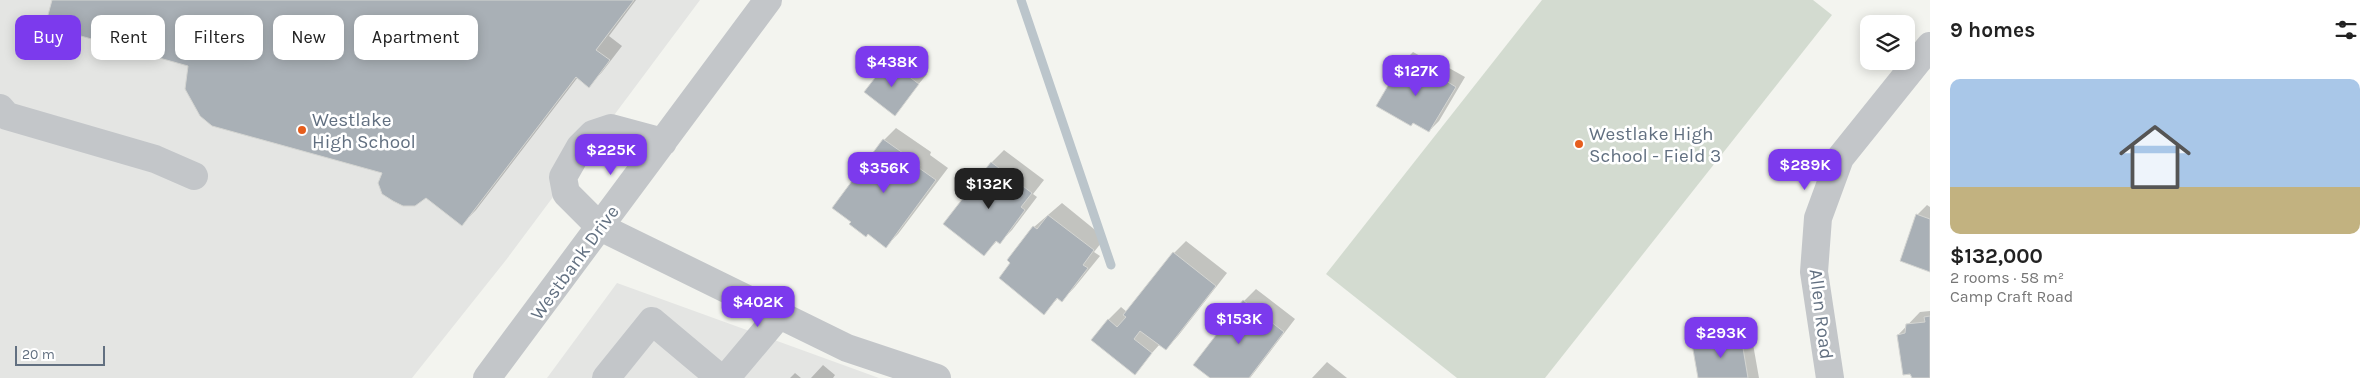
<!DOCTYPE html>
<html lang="en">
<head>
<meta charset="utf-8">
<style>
  :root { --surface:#fff; --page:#f2f2f2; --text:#222; --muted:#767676; --line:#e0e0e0; --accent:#7c3aed }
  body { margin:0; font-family:Karla,sans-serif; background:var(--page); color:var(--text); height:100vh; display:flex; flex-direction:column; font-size:19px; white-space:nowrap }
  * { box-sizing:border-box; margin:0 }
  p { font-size:16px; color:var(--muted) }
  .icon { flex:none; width:28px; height:28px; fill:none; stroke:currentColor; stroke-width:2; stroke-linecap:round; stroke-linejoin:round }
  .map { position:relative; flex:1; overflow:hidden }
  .side { display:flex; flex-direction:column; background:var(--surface); width:450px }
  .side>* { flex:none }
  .guide { position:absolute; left:15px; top:15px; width:475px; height:45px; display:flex; gap:10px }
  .tools { position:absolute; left:1860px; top:15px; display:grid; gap:10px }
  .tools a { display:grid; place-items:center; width:55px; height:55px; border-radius:10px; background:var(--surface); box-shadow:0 2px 12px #0003; font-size:25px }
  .scale { position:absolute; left:15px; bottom:12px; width:90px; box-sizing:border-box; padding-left:5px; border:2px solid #627081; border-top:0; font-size:14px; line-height:18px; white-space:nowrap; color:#627081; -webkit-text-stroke:4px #fff; paint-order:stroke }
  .price { position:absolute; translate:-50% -42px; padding:0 11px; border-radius:10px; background:var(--accent); color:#fff; font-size:16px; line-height:32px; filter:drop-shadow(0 1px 2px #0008) }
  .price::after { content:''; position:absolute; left:50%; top:30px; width:15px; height:11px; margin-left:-8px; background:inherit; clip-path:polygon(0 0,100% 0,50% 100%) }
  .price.current { background:#222; color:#fff }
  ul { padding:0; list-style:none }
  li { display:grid; align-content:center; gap:10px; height:265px; padding:0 20px }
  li+li { border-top:1px solid var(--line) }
  li span { display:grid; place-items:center; height:155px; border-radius:10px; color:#555 }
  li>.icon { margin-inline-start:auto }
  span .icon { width:90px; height:90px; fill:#fffc; stroke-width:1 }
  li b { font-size:21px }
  h2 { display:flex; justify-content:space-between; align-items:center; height:60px; padding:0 20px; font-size:21px }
  .pill { padding:0 18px; border-radius:10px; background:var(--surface); box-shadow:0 2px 12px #0003; font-size:18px; line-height:45px }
  .pill.current { background:var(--accent); color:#fff }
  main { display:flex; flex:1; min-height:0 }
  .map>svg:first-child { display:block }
  .built { fill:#e4e5e3 }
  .green { fill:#d3dbd0 }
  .shadow { fill:#0003 }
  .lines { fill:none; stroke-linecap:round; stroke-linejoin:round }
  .stream { stroke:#bbc5cb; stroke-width:9 }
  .building { fill:#a9b0b6; stroke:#d4d5d2 }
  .minor { stroke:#c3c6c9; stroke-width:28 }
  .poi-dot { fill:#e65e1d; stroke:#fff; stroke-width:2 }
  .labels { text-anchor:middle; stroke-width:5; stroke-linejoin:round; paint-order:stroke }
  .poi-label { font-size:19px; fill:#627081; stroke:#fff; text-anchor:start }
  .street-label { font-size:19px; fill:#627081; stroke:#fff }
</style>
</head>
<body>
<main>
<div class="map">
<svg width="1930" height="378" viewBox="0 0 1930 378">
  <rect width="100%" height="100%" fill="#f3f4ef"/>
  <path class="built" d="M0 0H700L506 260 412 378H0Z
    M617 283 879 378H547Z"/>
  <path class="green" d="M1542 0H1813L1832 15 1545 378H1457L1326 274Z"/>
  <path class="shadow" d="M53 0H636L609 36 622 46 602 72 589 86 578 77 476 210 462 224 426 196 189 65Z
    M898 52 927 74 894 114 866 92Z
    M1413 52 1446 70 1449 68 1465 77 1439 121 1429 131 1414 122 1404 61Z
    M896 128 931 152 930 155 948 168 898 234 886 246 853 221 884 140Z
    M1004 150 1044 180 1033 194 1037 197 1012 230 1000 242 998 240 984 254 945 224 992 162Z
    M1062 203 1105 238 1094 252 1100 256 1074 288 1062 300 1058 298 1044 313 1034 227Z
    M1927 205 1930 207V271L1917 215Z
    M1186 241 1227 273 1178 336 1166 349 1160 344 1134 373 1108 320 1121 307 1127 312 1174 253Z
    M1256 289 1295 319 1250 378H1212L1244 301Z
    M1930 311V377L1914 378 1913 375 1904 374 1898 335 1920 312Z
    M1750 327 1759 378H1699L1694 345 1703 335Z
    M1327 362 1347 378H1312Z
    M823 365 835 375 833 378H811Z
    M795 373 801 378H790Z"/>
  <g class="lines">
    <path class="stream" d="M1021 0 1111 265"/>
  </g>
  <path class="building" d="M52 0H634L596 50 610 60 589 88 576 77 462 226 426 198 415 206H403L393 201 382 194 378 183 382 173 212 126 200 116 185 89 188 66 45 26Z
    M1403 60 1436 80 1438 76 1456 87 1429 132 1413 123 1411 126 1376 106Z
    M888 61 919 84 895 116 864 92Z
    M883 139 920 165 919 168 936 180 886 248 868 234 866 237 849 224 851 222 832 208Z
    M991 162 1032 193 1021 207 1025 210 1000 244 996 241 984 256 943 224Z
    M1916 214 1930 219V272L1900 261Z
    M1048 215 1094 250 1083 265 1088 268 1062 302 1057 298 1044 315 999 278 1010 263 1007 260 1033 226 1037 229Z
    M1173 252 1216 286 1166 350 1140 331 1134 339 1152 353 1135 375 1091 340 1108 319 1117 327 1126 317 1123 315Z
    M1243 300 1284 332 1249 378H1210L1193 365Z
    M1930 316V378H1912L1910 374 1903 375 1897 335 1905 333 1906 324 1925 322 1924 317Z
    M1741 336 1748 378H1698L1692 344Z"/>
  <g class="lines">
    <path class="minor" d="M0 108 7 116 155 159 194 176
      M663 142 611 128 593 134 580 147 563 177 566 193 600 227 847 348 937 378
      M487 378 768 0
      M606 378 652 321 720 378
      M726 378 779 315
      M1830 378 1814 272 1818 218 1840 158 1930 46"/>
  </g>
  <g class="poi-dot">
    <circle cx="302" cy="130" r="5"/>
    <circle cx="1579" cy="144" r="5"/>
  </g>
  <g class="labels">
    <g class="poi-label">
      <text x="312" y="126">Westlake<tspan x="312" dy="22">High School</tspan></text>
      <text x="1589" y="140">Westlake High<tspan x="1589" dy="22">School - Field 3</tspan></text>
    </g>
    <g class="street-label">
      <text transform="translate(574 262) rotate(-54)" y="7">Westbank Drive</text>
      <text transform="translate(1822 314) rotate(83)" y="7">Allen Road</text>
    </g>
  </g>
</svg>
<div class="tools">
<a><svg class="icon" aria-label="layers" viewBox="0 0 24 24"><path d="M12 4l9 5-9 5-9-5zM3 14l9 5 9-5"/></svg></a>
</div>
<div class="scale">20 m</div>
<b class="price" style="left:892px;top:88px">$438K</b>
<b class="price" style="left:1416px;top:97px">$127K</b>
<b class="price" style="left:611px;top:176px">$225K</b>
<b class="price" style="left:1805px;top:191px">$289K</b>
<b class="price" style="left:884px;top:194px">$356K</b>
<b class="price current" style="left:989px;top:210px">$132K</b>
<b class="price" style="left:758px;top:328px">$402K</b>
<b class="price" style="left:1239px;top:345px">$153K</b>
<b class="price" style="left:1721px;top:359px">$293K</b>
<div class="guide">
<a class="pill current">Buy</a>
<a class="pill">Rent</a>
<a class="pill">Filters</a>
<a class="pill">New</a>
<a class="pill">Apartment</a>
</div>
</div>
<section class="side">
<h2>9 homes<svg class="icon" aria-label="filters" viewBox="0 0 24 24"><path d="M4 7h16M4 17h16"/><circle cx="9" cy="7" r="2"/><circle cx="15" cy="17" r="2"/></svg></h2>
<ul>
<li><span style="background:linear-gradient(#a9c7e8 70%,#c2b280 0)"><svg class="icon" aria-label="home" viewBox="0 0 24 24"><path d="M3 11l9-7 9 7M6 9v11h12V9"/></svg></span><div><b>$132,000</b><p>2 rooms · 58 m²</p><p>Camp Craft Road</p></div></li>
</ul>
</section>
</main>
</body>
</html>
